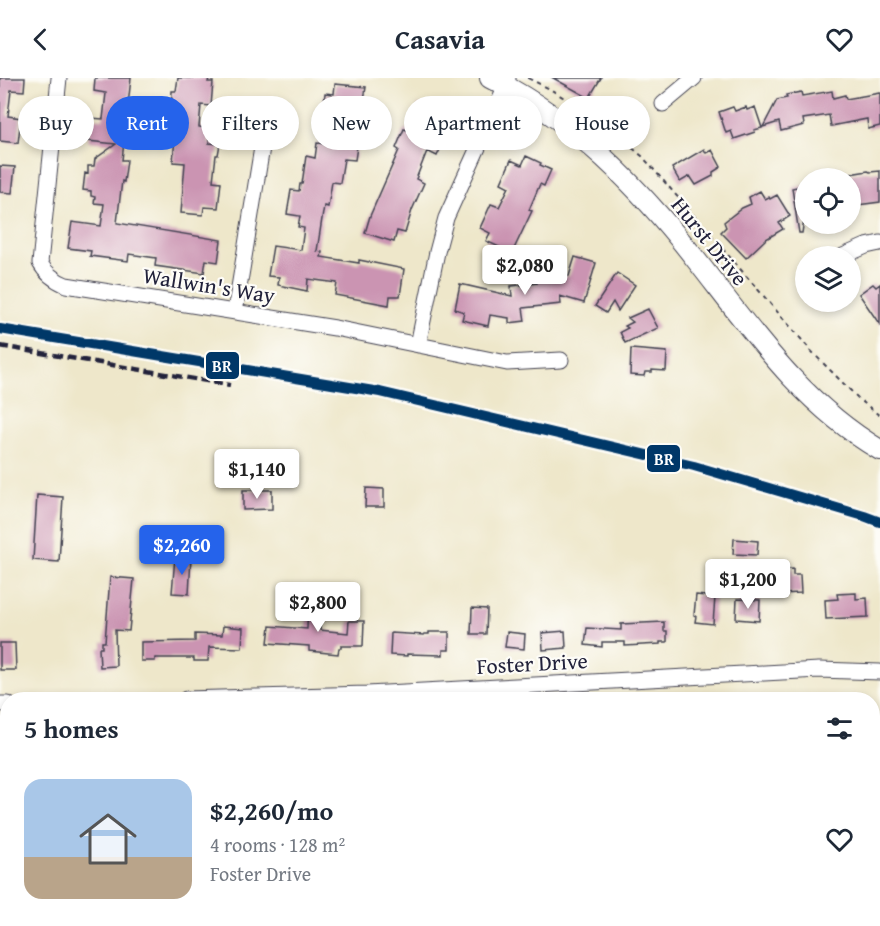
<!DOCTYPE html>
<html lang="en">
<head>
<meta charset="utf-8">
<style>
  :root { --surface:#fff; --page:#f2f2f3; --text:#1f2937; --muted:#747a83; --accent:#2563eb }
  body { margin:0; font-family:"Gentium Book Plus",serif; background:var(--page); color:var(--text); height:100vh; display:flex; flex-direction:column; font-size:22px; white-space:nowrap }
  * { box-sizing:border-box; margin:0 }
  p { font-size:20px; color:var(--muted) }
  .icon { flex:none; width:33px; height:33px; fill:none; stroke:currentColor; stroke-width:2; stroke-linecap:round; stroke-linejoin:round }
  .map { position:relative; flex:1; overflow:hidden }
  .details { position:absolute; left:0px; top:614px; width:880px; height:236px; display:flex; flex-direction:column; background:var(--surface); border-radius:24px 24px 0 0; box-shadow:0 3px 9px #0003 }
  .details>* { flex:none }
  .guide { position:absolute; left:18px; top:18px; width:844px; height:54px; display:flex; gap:12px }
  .tools { position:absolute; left:795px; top:90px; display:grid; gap:12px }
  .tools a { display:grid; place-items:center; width:66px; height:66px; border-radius:50%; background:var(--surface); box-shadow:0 3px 9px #0003; font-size:30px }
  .price { position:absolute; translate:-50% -51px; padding:0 14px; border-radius:6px; background:#fff; color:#222; font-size:20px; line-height:39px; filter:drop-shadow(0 2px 3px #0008) }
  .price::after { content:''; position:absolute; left:50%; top:36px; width:18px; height:14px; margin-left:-9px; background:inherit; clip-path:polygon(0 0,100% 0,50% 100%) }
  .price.current { background:var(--accent); color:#fff }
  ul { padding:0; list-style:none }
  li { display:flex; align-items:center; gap:18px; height:150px; padding:0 24px }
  li span { display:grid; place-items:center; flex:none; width:168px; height:120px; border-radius:18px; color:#555 }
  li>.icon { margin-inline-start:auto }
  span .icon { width:72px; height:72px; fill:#fffc; stroke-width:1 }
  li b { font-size:26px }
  h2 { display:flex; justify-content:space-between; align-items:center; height:72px; padding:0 24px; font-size:26px }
  .chip { padding:0 21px; border-radius:27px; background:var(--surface); box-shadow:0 3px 9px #0003; font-size:21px; line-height:54px }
  .chip.current { background:var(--accent); color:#fff }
  header { display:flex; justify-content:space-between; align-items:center; height:78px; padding:0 24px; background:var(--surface); font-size:27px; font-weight:700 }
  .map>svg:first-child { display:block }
  .building { fill:#cb94b2 }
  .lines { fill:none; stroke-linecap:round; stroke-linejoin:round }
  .service-casing { stroke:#414050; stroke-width:10 }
  .minor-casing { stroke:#414050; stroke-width:17 }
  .tertiary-casing { stroke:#414050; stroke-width:22 }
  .primary-casing { stroke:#414050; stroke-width:28 }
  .path { stroke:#414050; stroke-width:2; stroke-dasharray:4.5 4.5; stroke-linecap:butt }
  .service { stroke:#fff; stroke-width:8 }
  .minor { stroke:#fff; stroke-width:15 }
  .tertiary { stroke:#fff; stroke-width:20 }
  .primary { stroke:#fff; stroke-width:26 }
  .rail { stroke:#22223b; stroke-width:4.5; stroke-dasharray:9 4.5; stroke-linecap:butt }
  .rail-1-casing { stroke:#fdfcf7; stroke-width:15 }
  .rail-1 { stroke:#003768; stroke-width:10 }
  .labels { text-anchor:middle; stroke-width:4.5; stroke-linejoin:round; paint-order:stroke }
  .street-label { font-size:22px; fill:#22223b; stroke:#fdfcf7 }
  .line-badge { stroke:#fdfcf7; stroke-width:2 }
  .badge-label { font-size:16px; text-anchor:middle; font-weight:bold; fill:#fff }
</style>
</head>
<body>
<header><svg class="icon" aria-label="back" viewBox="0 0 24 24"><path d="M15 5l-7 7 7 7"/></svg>Casavia<svg class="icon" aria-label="heart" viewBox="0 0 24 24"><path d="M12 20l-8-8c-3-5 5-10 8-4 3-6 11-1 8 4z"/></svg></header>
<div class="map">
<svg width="880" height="848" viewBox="0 0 880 848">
  <rect width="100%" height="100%" fill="#fdfcf7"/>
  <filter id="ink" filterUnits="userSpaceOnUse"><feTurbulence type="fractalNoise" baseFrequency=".0167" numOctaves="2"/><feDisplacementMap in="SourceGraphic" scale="12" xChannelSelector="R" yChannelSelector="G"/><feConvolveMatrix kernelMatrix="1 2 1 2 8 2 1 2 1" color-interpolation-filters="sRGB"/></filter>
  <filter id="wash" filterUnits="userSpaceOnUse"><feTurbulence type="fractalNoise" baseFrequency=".008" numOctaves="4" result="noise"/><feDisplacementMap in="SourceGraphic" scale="24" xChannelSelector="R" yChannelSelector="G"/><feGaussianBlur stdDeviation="1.35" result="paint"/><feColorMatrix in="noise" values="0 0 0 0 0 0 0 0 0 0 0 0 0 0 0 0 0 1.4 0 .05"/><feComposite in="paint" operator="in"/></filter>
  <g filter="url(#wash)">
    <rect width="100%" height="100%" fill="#eee7ca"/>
    <g id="blocks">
      <path class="building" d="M0 0H25L24 13 11 12 8 38 21 40 18 65 0 63Z
        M95 0H131L122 82H127L124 104 122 103 117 145 221 162 218 184 206 182 204 195 155 188 156 180 129 176 128 183 90 178 91 173 68 170 72 144 101 148 104 126 94 125 95 119 91 118V113L83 112 85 95 88 96V88H94L95 81 116 66 88 63 91 40 103 41 106 15 94 13Z
        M178 0H209L208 4H213L211 28 201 27 199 49 210 51 209 65 220 66 218 77H216L213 103 221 104 218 130 204 129 203 137 181 135 185 85 173 84 175 59H173L176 34H171L172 13H176Z
        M553 0H601L589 20Z
        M335 6 366 9 355 82 344 81 340 105 332 104 328 129 324 128 317 173 322 174 321 179 359 185V182L404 191 400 218H390L389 227 335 217 337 205 308 201 307 213 278 207 279 199 268 198 273 168 301 172 304 150 298 149 300 138 287 136 291 112 299 113 300 106H302L306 78 315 80 317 65 326 66 327 59 347 44 325 40 327 26H324L325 15 334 16Z
        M832 13 833 20 845 17 846 21 880 15V48L868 51 867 41 831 48 829 37 803 41 804 47 781 53 779 44 763 49 777 22 787 20 786 17 801 14 802 18Z
        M419 26 446 38 441 49 449 52 437 78 427 73 416 101 424 105 412 132 405 155 397 153 394 164 365 155 370 138 399 72 396 70 404 51 407 52Z
        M733 29 735 33 746 29 747 32 755 29 762 50 754 52 755 54 734 61 731 53 726 55 719 34Z
        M704 71 706 75 712 72 721 89 713 94V98L696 107 690 98 680 104 672 90Z
        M526 78 541 85 540 87 551 92 544 108 540 106 529 132 532 133 512 175 486 163 490 155 480 150 491 126 499 129 509 109 501 105 511 82 522 87Z
        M0 88 15 89 12 115 0 114Z
        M868 93 870 94 880 93V124L850 128V96Z
        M806 107V129L802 155H799L792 110Z
        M760 113 765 121 769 119 770 121 777 117 790 138 779 145 783 151 766 161 746 180 721 154 726 149 724 144 742 130 751 126 749 119Z
        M575 179 596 185 584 225 560 218 561 226 523 230 525 243 509 245V240L490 237 488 248 462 242 464 234 455 231 460 206 512 218 511 208 537 205 536 201 569 198Z
        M617 195 635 207 618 233 613 224 606 235 595 228Z
        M873 206 876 209 880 206V247L859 216Z
        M648 231 658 250 625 265 620 254 628 250 625 248 633 244 628 240Z
        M631 271 667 274 666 293 652 292V294H645L644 298 630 297Z
        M366 410 384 411V429H365Z
        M243 412H272V431L243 432Z
        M37 417 63 419 59 484 33 482Z
        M734 461 758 463 757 477 733 476Z
        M175 479 191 480 189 516 172 515Z
        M793 491V497H800L801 515 780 516 779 492Z
        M110 499 134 501 129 553 115 552 116 588 100 589 99 570H102V564H105Z
        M856 515V521L867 520 868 539 826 541 825 522 838 521 837 516Z
        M696 517 715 519 713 546 695 544 696 538 694 537Z
        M308 520H321L320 552 348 555 349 543H364L363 568H341V570H339L338 576 309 573V568L268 565 270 548 307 551Z
        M737 521 760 522 759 543 736 541Z
        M472 530 487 531 486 556H471Z
        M664 544V553H667V564H660V566L625 568V564H602V569L585 567 587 550 621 552V546Z
        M223 548 243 550 242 570 209 569 208 583H194V580H155V583H141V564L195 563V556L222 557Z
        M565 553 566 570 543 572 542 555Z
        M429 554H449V572H443V577L407 576V578L390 577 391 555 424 557V556H429Z
        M507 554 525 556 524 571 505 569Z
        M0 565H15L16 592H0Z"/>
    </g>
  </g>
  <g filter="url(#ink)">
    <use href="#blocks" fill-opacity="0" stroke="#414050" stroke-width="1.5"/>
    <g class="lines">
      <g class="service-casing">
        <path id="service" d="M8 737 3 742 6 751 8 753
          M23 848 29 842
          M318 848H322"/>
      </g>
      <g class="minor-casing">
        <path id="minor" d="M59 0 40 185C46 196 54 202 66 207L335 250 507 285 561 282
          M663 26 694 0
          M843 178 866 168 880 165
          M235 234 267 39
          M418 267 437 174 446 140 506 8 508 0
          M186 621 367 616 819 592 880 594
          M0 626H8"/>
      </g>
      <g class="tertiary-casing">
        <path id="tertiary" d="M490 0C574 41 640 110 697 183 752 253 802 326 880 372"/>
      </g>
      <g class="primary-casing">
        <path id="primary" d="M0 807 8 813
          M40 842 47 848"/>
      </g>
      <path class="path" d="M528 0 550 11 588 35 605 47 642 78 814 276 859 321 880 338"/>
      <use href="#service" class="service"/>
      <use href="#minor" class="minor"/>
      <use href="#tertiary" class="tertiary"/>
      <use href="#primary" class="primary"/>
      <path class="rail" d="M0 268 230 307"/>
      <g class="rail-1-casing">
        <path id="rail-1" d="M0 251 380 314 694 388 864 438 880 444"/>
      </g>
      <use href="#rail-1" class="rail-1"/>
    </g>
  </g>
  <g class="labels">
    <g class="street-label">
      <text transform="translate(710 163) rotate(51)" y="8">Hurst Drive</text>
      <text transform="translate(209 207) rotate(9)" y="8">Wallwin's Way</text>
      <text transform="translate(532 585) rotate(-3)" y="8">Foster Drive</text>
    </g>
  </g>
  <g class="line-badge">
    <rect x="205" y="273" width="35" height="29" rx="6" fill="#003768"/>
    <rect x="646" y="366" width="35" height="29" rx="6" fill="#003768"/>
  </g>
  <g class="badge-label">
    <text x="222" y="294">BR</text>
    <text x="664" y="387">BR</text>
  </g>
</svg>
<div class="tools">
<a><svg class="icon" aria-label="locate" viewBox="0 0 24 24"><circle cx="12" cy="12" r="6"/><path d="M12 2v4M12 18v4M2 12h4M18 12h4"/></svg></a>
<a><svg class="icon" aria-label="layers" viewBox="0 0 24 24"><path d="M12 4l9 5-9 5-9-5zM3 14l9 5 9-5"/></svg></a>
</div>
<b class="price" style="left:525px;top:218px">$2,080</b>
<b class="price" style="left:257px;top:422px">$1,140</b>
<b class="price current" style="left:182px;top:498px">$2,260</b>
<b class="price" style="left:748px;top:532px">$1,200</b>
<b class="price" style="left:318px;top:555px">$2,800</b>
<div class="guide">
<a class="chip">Buy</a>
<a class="chip current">Rent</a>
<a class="chip">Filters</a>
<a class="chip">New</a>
<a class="chip">Apartment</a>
<a class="chip">House</a>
</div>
<section class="details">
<h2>5 homes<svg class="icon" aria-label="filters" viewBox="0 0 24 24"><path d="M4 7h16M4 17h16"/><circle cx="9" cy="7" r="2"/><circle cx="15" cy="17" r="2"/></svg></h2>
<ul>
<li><span style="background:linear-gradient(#a9c7e8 65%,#b9a48a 0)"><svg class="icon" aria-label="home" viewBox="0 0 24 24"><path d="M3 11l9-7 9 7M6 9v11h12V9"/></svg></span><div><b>$2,260/mo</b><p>4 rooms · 128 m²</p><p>Foster Drive</p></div><svg class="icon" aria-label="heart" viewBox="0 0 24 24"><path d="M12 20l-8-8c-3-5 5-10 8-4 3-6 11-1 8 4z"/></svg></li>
</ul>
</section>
</div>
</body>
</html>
